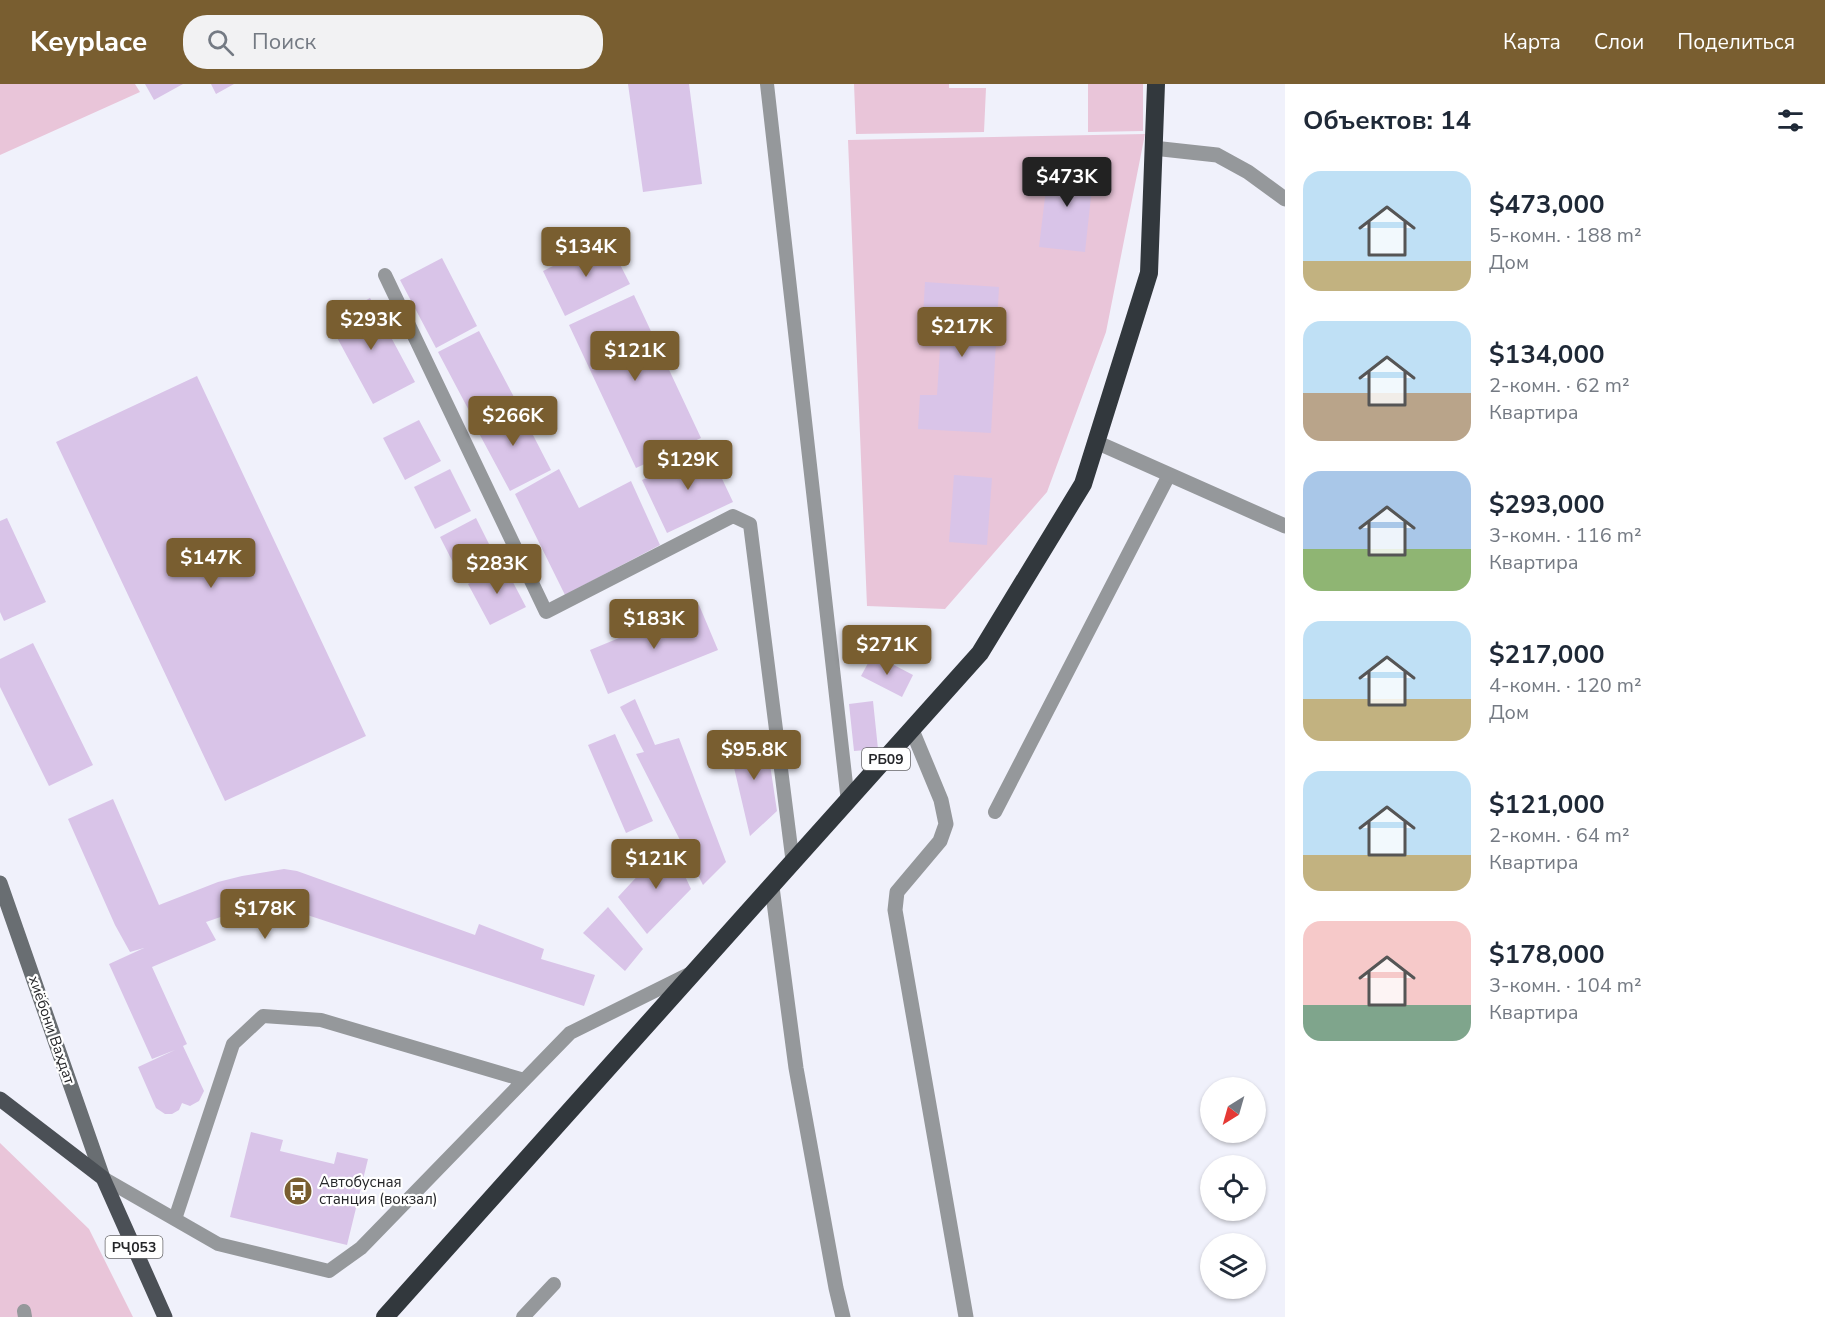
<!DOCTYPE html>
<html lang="ru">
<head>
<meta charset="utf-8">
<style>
  :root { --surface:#fff; --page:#f2f2f3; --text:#1f2937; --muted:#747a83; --accent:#795e30 }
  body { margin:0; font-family:"Nunito Sans",sans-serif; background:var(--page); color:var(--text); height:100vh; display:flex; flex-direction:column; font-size:22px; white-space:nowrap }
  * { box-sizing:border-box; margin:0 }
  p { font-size:20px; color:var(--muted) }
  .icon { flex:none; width:33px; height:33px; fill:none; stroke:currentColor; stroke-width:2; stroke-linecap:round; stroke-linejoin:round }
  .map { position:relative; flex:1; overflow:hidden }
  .sheet { display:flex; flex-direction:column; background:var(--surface); width:540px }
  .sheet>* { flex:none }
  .needle { width:39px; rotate:217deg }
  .fabs { position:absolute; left:1200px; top:993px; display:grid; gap:12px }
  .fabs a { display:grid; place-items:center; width:66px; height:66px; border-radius:50%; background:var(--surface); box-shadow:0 2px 4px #0004; font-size:30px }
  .price { position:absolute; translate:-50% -51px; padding:0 14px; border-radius:6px; background:var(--accent); color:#fff; font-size:20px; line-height:39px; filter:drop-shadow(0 2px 3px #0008) }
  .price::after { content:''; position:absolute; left:50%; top:36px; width:18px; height:14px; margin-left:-9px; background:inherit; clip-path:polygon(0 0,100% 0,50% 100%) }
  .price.current { background:#222; color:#fff }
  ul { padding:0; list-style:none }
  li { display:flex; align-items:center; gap:18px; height:150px; padding:0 18px }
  li span { display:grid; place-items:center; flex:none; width:168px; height:120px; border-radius:18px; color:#555 }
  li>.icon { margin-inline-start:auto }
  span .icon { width:72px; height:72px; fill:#fffc; stroke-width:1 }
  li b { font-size:26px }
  h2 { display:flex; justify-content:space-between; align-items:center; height:72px; padding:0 18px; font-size:26px }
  header { display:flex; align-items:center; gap:36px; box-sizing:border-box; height:84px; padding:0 30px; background:var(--accent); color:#fff }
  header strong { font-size:28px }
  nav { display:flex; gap:33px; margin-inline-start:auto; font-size:21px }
  .search { width:420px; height:54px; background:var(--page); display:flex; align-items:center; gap:15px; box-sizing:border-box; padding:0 21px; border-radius:24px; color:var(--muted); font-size:22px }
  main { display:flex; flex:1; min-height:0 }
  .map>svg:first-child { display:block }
  .green { fill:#e9c5d9 }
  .building { fill:#d9c4e8 }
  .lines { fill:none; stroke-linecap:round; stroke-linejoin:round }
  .lane { stroke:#95989b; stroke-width:14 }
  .street { stroke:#95989b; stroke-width:15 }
  .secondary { stroke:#696e72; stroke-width:15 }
  .primary { stroke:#4b5056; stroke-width:15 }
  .highway { stroke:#32383d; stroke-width:18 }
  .labels { text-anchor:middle; stroke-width:4.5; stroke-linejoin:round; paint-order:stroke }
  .shield { fill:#fff; stroke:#666668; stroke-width:1.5 }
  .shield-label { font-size:14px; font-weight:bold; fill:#242528 }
  .street-label { font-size:15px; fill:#242528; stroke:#fff }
  .poi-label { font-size:15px; fill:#242528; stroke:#fff; text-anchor:start }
</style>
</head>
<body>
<header>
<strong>Keyplace</strong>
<div class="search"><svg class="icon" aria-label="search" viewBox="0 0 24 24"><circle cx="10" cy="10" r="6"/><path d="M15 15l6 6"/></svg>Поиск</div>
<nav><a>Карта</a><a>Слои</a><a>Поделиться</a></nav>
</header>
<main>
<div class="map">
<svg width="1285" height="1233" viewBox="0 0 1285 1233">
  <rect width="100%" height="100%" fill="#f0f1fb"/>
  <path class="green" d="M0 0H135L140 8 0 71Z
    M854 0H949V4H986L984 48 856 50Z
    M1088 0H1143V47L1088 48Z
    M1145 50 1106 248 1047 408 945 525 867 522 848 56Z
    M0 1059 89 1145 133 1233H0Z"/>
  <path class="building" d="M145 0H183L154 16Z
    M211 0H234L216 10Z
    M628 0H689L702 100 643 108Z
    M1049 80 1094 85 1085 168 1039 163Z
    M607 155 630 200 565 232 543 187Z
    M442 174 477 242 436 264 400 196Z
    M925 198 999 203 991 349 918 345 920 311H937L942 234 923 233Z
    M634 211 701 354 636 384 569 241Z
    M370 214 415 298 373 320 328 237Z
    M479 247 515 315 474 336 438 268Z
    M197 292 366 652 225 717 56 358Z
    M516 318 551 386 510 407 474 340Z
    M419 336 441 377 405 396 383 354Z
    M708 365 733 418 667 449 642 396Z
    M450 385 471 427 435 445 414 403Z
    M559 385 579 424 631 397 660 461 565 511 515 410Z
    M954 391 992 394 987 461 949 458Z
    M7 434 46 518 4 537 0 528V437Z
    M476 434 497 476 461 494 440 453Z
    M504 481 526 523 490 541 468 500Z
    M699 521 718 566 608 610 590 566Z
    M33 559 93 681 49 702 0 603V575Z
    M873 570 913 591 902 613 861 592Z
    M635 615 655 661 679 654 726 778 703 801 636 670 644 668 620 623Z
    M873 617 878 665 854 667 849 620Z
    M615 650 653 737 626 749 588 661Z
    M766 654 777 727 750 752 728 658Z
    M113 715 159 821 218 798 242 792 284 785 297 787 475 851 479 840 544 865 541 875 595 891 584 922 286 824 244 825 206 838 216 856 152 883 187 960 183 962 204 1007 199 1017 190 1022 182 1019 179 1026 172 1030H165L156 1024 138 983 175 966 152 975 109 880 144 864 130 868 115 841 68 735Z
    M669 758 691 805 647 850 618 813Z
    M608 823 643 865 625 887 583 849Z
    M251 1048 283 1056 280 1067 334 1080 337 1068 368 1075 347 1161 230 1133Z"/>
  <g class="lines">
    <path class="lane" d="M767 0 848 718
      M385 191 546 528 733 432 750 440 793 780
      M995 728 1169 391
      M103 1094 218 1160 329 1187 361 1164 570 949 689 890
      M175 1135 233 960 263 932 321 936 524 996
      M24 1227 25 1233
      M523 1233 554 1200"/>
    <path class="street" d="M1153 64 1217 71 1248 88 1285 115
      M1096 358 1285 442
      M912 646 941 716 946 740 940 757 897 808 895 826 966 1233
      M772 803 796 984 836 1204 843 1233"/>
    <path class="secondary" d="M0 799 103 1094"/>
    <path class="primary" d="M0 1015 103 1094 165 1233"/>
    <path class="highway" d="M385 1233 980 569 1083 400 1149 189 1156 0"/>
  </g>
  <defs>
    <g id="bus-disc" transform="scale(1.5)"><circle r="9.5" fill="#795e30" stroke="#fff"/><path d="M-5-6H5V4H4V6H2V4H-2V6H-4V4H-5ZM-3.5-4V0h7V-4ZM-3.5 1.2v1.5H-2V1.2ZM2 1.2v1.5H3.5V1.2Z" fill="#fff"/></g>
  </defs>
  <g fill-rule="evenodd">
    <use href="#bus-disc" x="298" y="1107"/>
  </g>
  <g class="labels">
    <g class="shield">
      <rect x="862" y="664" width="48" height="22" rx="4.5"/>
      <rect x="105.5" y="1152" width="57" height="22" rx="4.5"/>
    </g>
    <g class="shield-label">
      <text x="886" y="680">РБ09</text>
      <text x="134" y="1168">РҶ053</text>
    </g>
    <g class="street-label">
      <text transform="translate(52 946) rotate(71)" y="5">хиёбони Ваҳдат</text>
    </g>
    <g class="poi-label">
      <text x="319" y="1103">Автобусная<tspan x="319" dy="17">станция (вокзал)</tspan></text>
    </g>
  </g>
</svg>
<div class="fabs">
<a><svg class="needle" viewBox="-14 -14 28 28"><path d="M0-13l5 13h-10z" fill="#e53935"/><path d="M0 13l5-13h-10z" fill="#747a83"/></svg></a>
<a><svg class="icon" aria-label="locate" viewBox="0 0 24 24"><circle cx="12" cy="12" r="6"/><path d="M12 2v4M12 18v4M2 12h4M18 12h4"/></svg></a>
<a><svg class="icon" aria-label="layers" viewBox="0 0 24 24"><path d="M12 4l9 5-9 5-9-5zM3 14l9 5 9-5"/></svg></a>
</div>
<b class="price current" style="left:1067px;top:124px">$473K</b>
<b class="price" style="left:586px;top:194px">$134K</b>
<b class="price" style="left:371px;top:267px">$293K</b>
<b class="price" style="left:962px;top:274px">$217K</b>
<b class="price" style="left:635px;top:298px">$121K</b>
<b class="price" style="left:513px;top:363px">$266K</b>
<b class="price" style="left:688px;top:407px">$129K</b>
<b class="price" style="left:211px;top:505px">$147K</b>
<b class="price" style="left:497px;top:511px">$283K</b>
<b class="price" style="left:654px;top:566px">$183K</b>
<b class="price" style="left:887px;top:592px">$271K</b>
<b class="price" style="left:754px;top:697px">$95.8K</b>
<b class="price" style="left:656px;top:806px">$121K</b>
<b class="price" style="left:265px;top:856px">$178K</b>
</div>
<section class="sheet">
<h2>Объектов: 14<svg class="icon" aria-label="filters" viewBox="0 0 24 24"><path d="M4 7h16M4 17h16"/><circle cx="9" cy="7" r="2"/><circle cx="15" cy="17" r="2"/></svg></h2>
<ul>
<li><span style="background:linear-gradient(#bfe0f5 75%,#c2b280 0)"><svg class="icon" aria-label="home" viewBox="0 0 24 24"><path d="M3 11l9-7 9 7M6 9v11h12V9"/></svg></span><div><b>$473,000</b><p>5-комн. · 188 m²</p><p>Дом</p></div></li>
<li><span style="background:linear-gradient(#bfe0f5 60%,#b9a48a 0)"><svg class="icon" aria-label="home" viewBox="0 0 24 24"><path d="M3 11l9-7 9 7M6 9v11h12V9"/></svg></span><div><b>$134,000</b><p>2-комн. · 62 m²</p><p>Квартира</p></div></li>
<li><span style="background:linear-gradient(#a9c7e8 65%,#8fb573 0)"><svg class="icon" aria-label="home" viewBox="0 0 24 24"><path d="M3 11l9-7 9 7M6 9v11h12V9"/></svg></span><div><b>$293,000</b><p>3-комн. · 116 m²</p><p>Квартира</p></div></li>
<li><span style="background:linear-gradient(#bfe0f5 65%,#c2b280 0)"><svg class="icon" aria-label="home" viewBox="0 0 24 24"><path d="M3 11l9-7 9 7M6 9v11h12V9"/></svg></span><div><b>$217,000</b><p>4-комн. · 120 m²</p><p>Дом</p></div></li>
<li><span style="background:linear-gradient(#bfe0f5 70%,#c2b280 0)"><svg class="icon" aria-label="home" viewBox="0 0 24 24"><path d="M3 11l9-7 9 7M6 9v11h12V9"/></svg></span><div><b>$121,000</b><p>2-комн. · 64 m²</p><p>Квартира</p></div></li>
<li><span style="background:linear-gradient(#f6c9c9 70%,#7fa58c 0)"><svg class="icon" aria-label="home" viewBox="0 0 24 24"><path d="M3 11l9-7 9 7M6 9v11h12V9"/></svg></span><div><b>$178,000</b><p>3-комн. · 104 m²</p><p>Квартира</p></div></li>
</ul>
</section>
</main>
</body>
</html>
